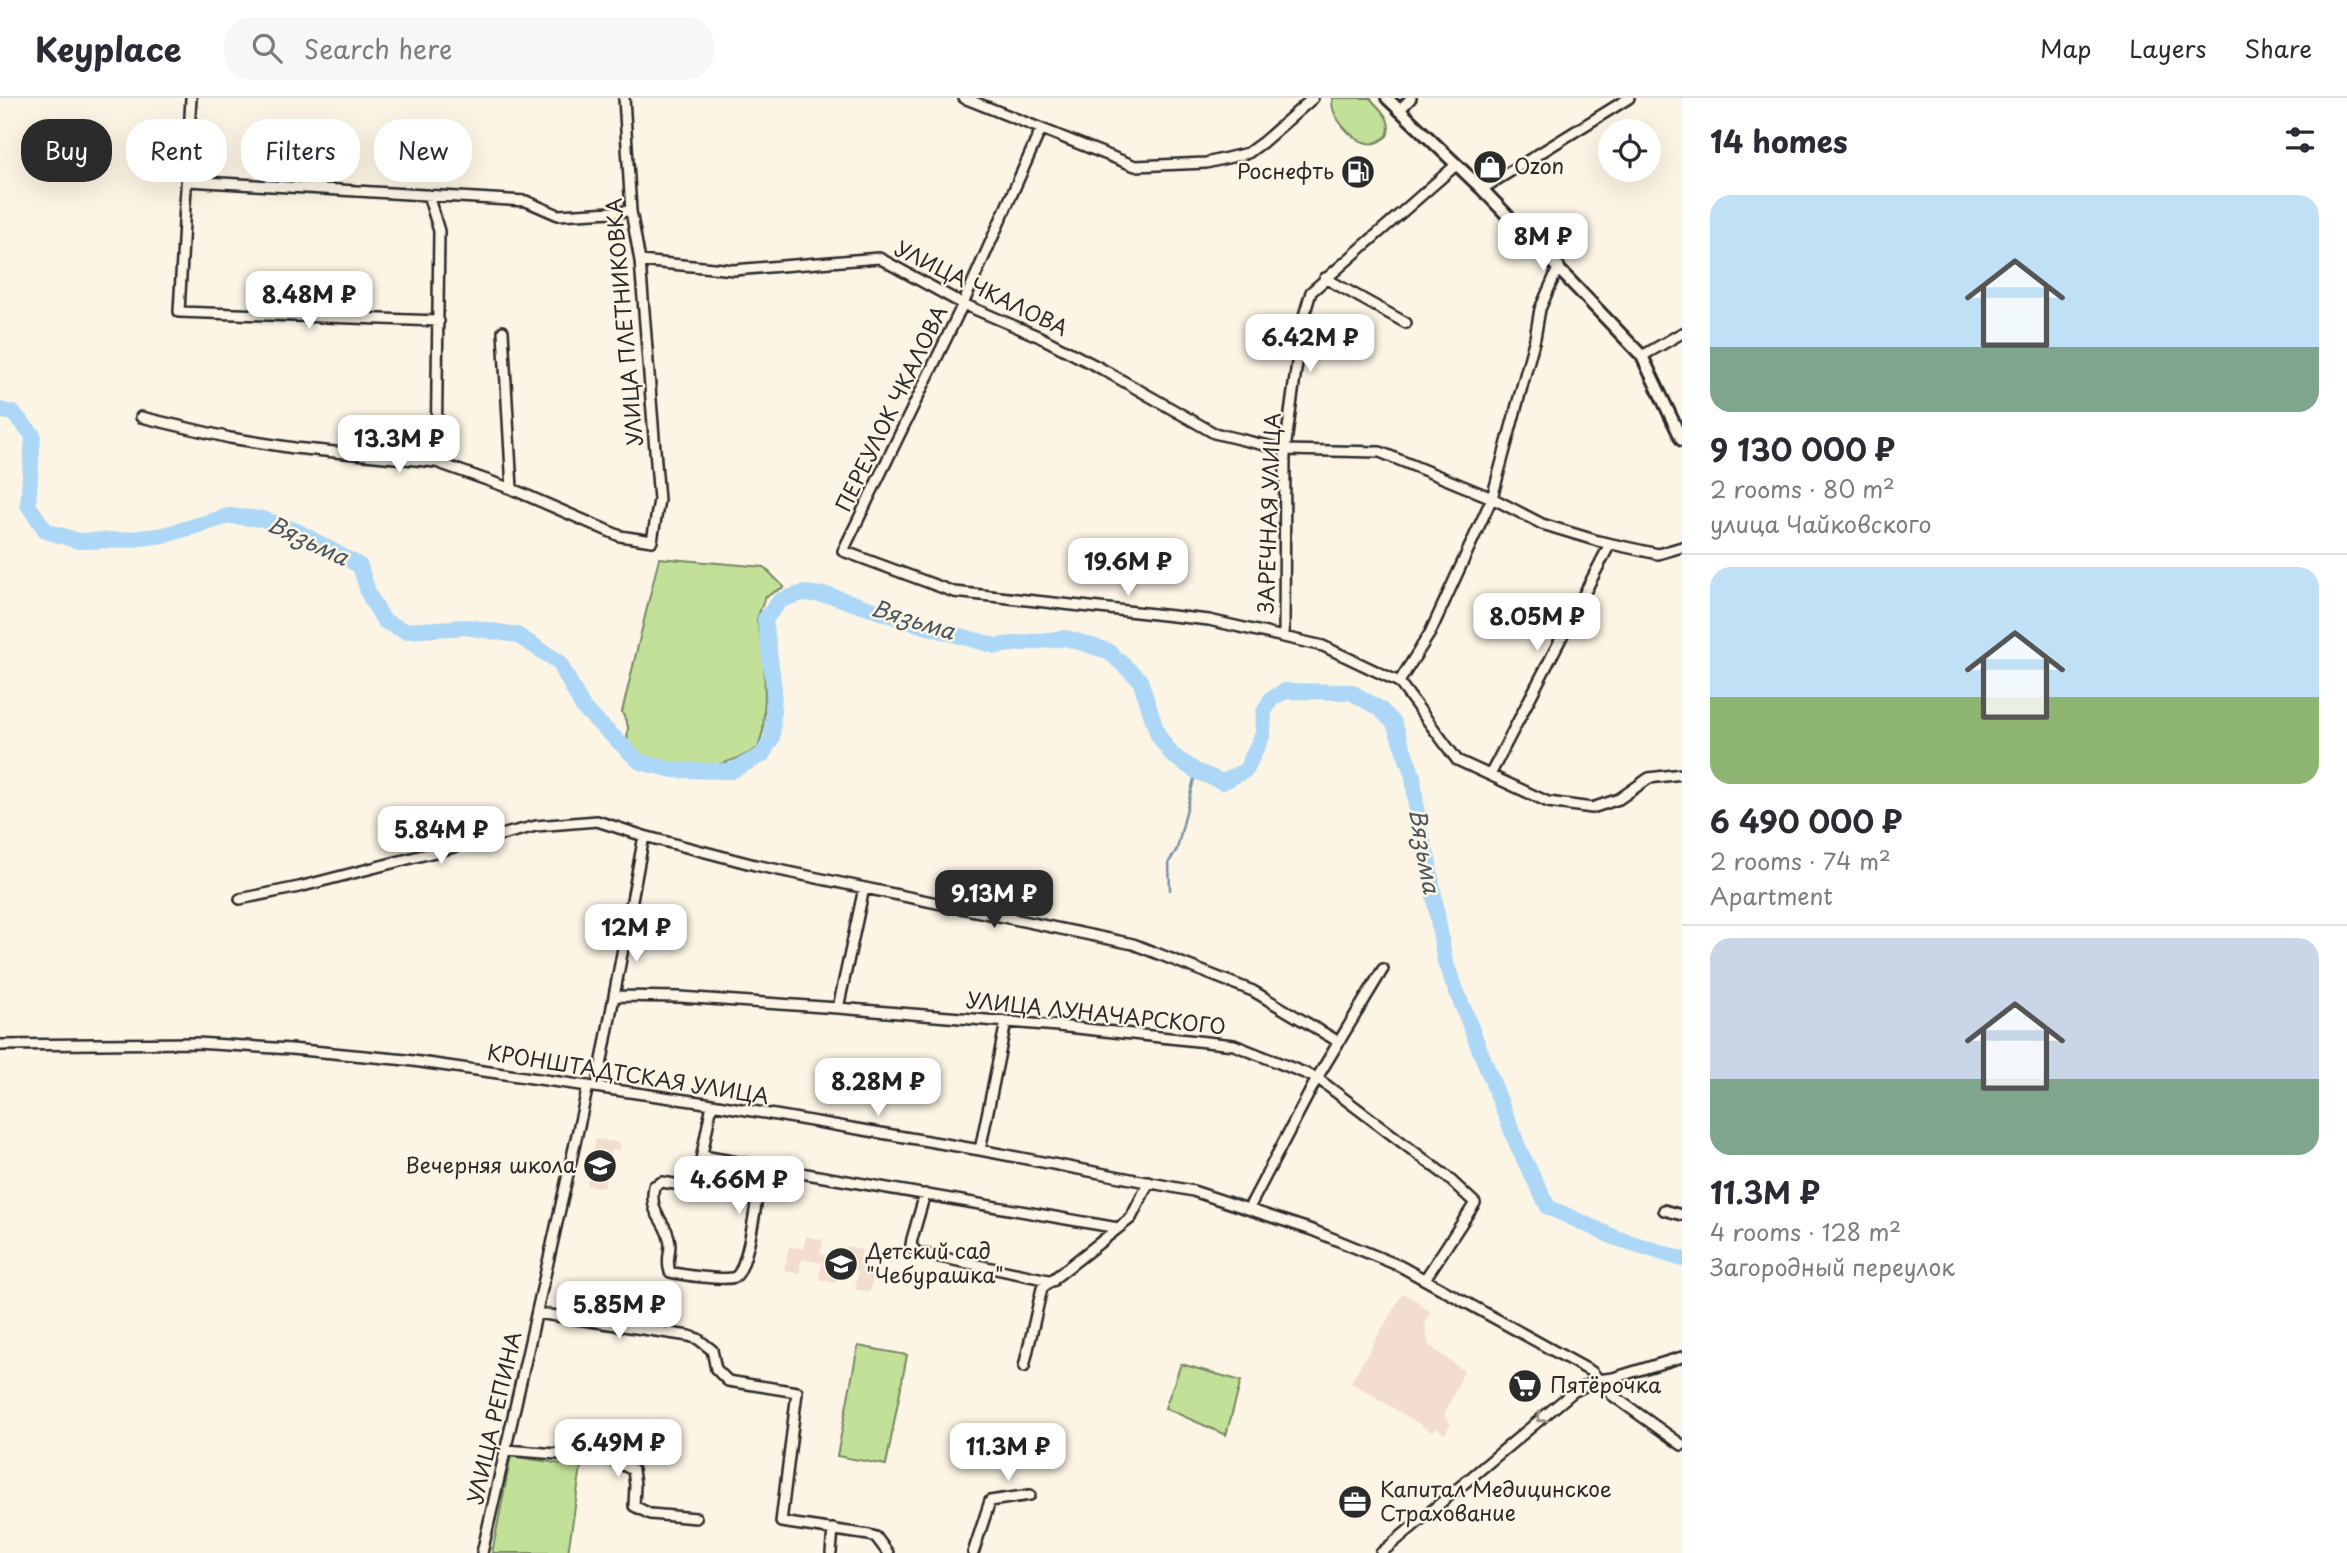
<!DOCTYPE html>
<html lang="en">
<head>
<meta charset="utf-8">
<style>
  :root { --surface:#fff; --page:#f7f7f7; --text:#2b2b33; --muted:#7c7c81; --line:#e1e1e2; --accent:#2b2b2b }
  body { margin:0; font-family:"Playpen Sans",sans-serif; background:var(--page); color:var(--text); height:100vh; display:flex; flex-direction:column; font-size:26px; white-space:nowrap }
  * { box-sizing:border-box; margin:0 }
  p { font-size:23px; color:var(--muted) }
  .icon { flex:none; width:38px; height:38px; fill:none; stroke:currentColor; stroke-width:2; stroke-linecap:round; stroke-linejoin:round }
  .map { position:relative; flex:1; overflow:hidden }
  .details { display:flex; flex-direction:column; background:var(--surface); width:665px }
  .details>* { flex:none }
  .guide { position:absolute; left:21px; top:21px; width:665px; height:63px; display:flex; gap:14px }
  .fabs { position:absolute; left:1598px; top:21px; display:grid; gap:14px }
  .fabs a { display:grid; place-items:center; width:63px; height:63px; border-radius:50%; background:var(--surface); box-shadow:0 7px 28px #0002; font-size:35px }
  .price { position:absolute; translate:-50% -60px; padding:0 16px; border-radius:14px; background:#fff; color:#222; font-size:23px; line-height:46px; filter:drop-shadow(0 2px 4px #0008) }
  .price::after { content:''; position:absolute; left:50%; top:42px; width:21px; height:16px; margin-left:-10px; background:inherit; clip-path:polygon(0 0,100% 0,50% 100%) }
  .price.on { background:var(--accent); color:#fff }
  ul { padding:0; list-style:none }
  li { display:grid; align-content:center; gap:14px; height:371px; padding:0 28px }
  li+li { border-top:2px solid var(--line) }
  li span { display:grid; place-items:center; height:217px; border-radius:21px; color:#555 }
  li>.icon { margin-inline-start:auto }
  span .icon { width:126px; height:126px; fill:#fffc; stroke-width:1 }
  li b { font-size:30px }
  h2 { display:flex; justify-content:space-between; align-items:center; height:84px; padding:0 28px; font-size:30px }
  .chip { padding:0 24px; border-radius:28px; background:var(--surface); box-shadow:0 7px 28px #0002; font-size:24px; line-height:63px }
  .chip.on { background:var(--accent); color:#fff }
  header { display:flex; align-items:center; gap:42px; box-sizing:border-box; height:98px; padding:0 35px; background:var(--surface); border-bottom:2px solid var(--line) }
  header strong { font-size:33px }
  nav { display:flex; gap:38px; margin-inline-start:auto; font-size:24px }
  .search { width:490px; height:63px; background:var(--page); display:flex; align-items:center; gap:18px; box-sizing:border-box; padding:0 24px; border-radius:28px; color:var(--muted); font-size:26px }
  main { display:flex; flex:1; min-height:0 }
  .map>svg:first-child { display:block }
  .built { fill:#f3ddcf }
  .green { fill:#c2e098; stroke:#768662; stroke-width:2 }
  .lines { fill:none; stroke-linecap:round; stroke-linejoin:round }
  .stream { stroke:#7892a5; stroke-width:2.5 }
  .river { stroke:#acd7f7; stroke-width:16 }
  .minor-casing { stroke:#2b2b2b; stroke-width:14 }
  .major-casing { stroke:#2b2b2b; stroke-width:16 }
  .minor { stroke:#fcf5e5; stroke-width:9 }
  .major { stroke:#fcf5e5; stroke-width:10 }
  .oneway { stroke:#949088 }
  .labels { text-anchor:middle; stroke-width:5; stroke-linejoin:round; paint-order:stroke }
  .poi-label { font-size:21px; fill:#2b2b2b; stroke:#fcf5e5; text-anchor:start }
  .street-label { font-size:21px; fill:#2b2b2b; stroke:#fcf5e5 }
  .water-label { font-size:23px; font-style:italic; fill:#4b565e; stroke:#fcf5e5 }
</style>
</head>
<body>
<header>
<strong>Keyplace</strong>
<div class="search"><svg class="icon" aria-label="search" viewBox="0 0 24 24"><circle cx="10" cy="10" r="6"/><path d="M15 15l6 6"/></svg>Search here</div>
<nav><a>Map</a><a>Layers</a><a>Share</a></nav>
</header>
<main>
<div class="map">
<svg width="1682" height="1455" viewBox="0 0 1682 1455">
  <rect width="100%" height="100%" fill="#fcf5e5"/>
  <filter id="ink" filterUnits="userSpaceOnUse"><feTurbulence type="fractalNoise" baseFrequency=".0143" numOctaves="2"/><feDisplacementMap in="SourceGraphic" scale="14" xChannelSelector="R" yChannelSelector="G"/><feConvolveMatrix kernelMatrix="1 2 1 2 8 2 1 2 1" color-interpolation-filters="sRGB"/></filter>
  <g filter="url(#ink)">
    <path class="built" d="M596 1041 620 1045 618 1053 612 1052 604 1090 587 1087Z
      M806 1138 823 1142 820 1156 842 1161 846 1148 862 1152 859 1166 875 1170 870 1194 855 1191 858 1174 839 1170 835 1185 819 1181 822 1165 802 1161 799 1176 784 1172 789 1148 803 1151Z
      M1403 1195 1420 1205 1419 1207 1431 1214 1425 1227 1429 1247 1464 1273 1444 1318 1451 1325 1445 1336 1435 1330 1432 1334 1351 1284Z"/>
    <path class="green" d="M1333 0H1370C1380 12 1394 21 1387 38 1381 42 1375 47 1367 45 1351 42 1328 16 1333 0Z
      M659 460 764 469 784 489 765 499 757 521 764 559 765 599 763 633 758 650C721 673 661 679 627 646L628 628 622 614Z
      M858 1248 907 1257 886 1367 837 1358Z
      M1181 1266 1241 1283 1226 1337 1165 1310Z
      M511 1358 581 1369 568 1455H492Z"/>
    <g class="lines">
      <path class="stream" d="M1170 792 1169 764 1177 751 1196 673"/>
      <path class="river" d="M0 312 13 315 33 337 28 407 46 433 79 443 123 442 165 437 229 418 263 421 297 433 360 468 369 497 384 523 405 533 466 529 517 537 559 564 583 610 640 664 673 672 731 673 762 657 772 640 774 591 765 521 781 502 803 495 832 498 907 523 996 548 1066 540 1108 553 1140 582 1158 637 1172 657 1196 673 1223 684 1246 672 1263 636 1264 614 1271 601 1285 593 1351 594 1380 611 1394 625 1413 678 1418 726 1428 761 1445 864 1519 1051 1548 1109 1616 1140 1682 1161"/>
      <g class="minor-casing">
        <path id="minor" d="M191 0 179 214 439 223
          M964 0 1135 68 1206 65 1248 55 1263 44 1313 0
          M1399 13 1411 0
          M1041 31 963 206 843 453 954 494 1209 522 1323 548 1399 584
          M188 83 526 103 558 117 631 113
          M1482 91 1629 0
          M428 97 439 133 436 364
          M640 163 734 172 879 160 963 206 1040 239 1102 271 1214 335 1285 352 1380 354 1492 400 1542 426 1598 443 1658 456 1682 449
          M1559 168 1540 211 1535 240 1492 400 1430 535 1399 584 1457 662 1548 704 1592 710 1619 701 1649 680 1682 676
          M1325 180 1406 225
          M503 233 512 391
          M1642 258 1682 235
          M141 319 230 340 294 350 436 364 512 391 620 438 652 443 659 402 640 163 631 113 624 0
          M1284 539 1285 352 1303 221 1311 194 1456 67
          M1490 677 1610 446
          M240 801 299 789 536 728 597 723 644 738 755 767 1133 846 1253 893 1339 944
          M615 898 680 899 838 910 1058 928 1234 947 1317 980 1445 1077 1475 1105 1425 1181
          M838 910 864 790
          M0 947 196 945 291 951 406 962 706 1005 980 1052 1193 1093 1312 1132 1400 1168 1592 1274 1612 1297 1682 1347
          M597 989 644 738
          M712 1006 696 1087 693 1089 662 1084 654 1088C648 1119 668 1122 670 1146 670 1156 666 1164 670 1174 681 1177 726 1183 735 1179 749 1171 759 1086 761 1068
          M980 1052 1006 924
          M703 1058 1118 1130
          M925 1096 912 1141 911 1147 916 1154 1053 1183
          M1249 1110 1317 980 1383 871
          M1664 1112 1682 1117
          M537 1215 689 1238 698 1241 712 1252 716 1271 728 1283 797 1294 781 1424 869 1437 876 1439 888 1455
          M1024 1269 1042 1190 1131 1120 1149 1084
          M506 1352 608 1360 633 1372 635 1387 634 1408 650 1416 696 1420
          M482 1455 588 988
          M831 1455 833 1431
          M973 1455 990 1403 1030 1397
          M1381 1455 1573 1294 1597 1282 1613 1280 1682 1259"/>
      </g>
      <g class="major-casing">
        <path id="major" d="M1387 0 1482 91 1642 258 1682 342"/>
      </g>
      <use href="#minor" class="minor"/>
      <use href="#major" class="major"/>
    </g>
    <defs><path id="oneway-chevron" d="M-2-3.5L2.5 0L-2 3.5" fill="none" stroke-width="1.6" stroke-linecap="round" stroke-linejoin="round" transform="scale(1.75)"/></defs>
    <use class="oneway" href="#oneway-chevron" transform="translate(1541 1320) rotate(141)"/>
  </g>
  <defs>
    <g id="shop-disc" transform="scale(1.75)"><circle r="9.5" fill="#2b2b2b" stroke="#fcf5e5"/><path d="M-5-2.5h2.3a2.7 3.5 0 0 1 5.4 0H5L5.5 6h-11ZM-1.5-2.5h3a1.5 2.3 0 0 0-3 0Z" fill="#fff"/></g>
    <g id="fuel-disc" transform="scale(1.75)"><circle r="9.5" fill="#2b2b2b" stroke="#fcf5e5"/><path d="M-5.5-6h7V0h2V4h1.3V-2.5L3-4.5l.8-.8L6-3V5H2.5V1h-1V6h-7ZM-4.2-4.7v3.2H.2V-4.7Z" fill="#fff"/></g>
    <g id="school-disc" transform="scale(1.75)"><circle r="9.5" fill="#2b2b2b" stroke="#fcf5e5"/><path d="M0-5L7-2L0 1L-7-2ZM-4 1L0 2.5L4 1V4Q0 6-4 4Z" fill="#fff"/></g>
    <g id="supermarket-disc" transform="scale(1.75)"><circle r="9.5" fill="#2b2b2b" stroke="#fcf5e5"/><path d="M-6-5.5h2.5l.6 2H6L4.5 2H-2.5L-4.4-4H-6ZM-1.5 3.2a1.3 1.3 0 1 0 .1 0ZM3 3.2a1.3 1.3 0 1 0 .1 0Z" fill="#fff"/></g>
    <g id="office-disc" transform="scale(1.75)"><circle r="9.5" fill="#2b2b2b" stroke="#fcf5e5"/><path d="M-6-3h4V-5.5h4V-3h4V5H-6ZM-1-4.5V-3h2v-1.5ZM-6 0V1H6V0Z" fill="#fff"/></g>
  </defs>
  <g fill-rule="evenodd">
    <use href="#shop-disc" x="1490" y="69"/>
    <use href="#fuel-disc" x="1358" y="74"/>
    <use href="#school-disc" x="600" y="1068"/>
    <use href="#school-disc" x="841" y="1166"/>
    <use href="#supermarket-disc" x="1525" y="1288"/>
    <use href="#office-disc" x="1355" y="1404"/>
  </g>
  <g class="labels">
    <g class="poi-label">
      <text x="1514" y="76">Ozon</text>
      <text x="1334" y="81" text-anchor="end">Роснефть</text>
      <text x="576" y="1075" text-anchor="end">Вечерняя школа</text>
      <text x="866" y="1161">Детский сад<tspan x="866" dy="24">"Чебурашка"</tspan></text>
      <text x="1550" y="1295">Пятёрочка</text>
      <text x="1380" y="1399">Капитал Медицинское<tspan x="1380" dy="24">Страхование</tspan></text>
    </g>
    <g class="street-label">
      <text transform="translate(981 191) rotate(26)" y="7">УЛИЦА ЧКАЛОВА</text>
      <text transform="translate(625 224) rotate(-95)" y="7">УЛИЦА ПЛЕТНИКОВКА</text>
      <text transform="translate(892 311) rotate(-64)" y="7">ПЕРЕУЛОК ЧКАЛОВА</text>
      <text transform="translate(1270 415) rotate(-88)" y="7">ЗАРЕЧНАЯ УЛИЦА</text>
      <text transform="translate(1096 916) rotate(6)" y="7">УЛИЦА ЛУНАЧАРСКОГО</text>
      <text transform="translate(628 977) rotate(9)" y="7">КРОНШТАДТСКАЯ УЛИЦА</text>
      <text transform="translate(495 1320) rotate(-77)" y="7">УЛИЦА РЕПИНА</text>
    </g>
    <g class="water-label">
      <text transform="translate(308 443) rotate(25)" y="8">Вязьма</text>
      <text transform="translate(913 522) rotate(17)" y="8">Вязьма</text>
      <text transform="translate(1424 753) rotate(80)" y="8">Вязьма</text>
    </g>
  </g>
</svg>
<div class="fabs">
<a><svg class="icon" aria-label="locate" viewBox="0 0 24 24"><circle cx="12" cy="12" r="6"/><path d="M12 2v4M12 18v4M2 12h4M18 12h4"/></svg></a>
</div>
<b class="price" style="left:1543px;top:175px">8M ₽</b>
<b class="price" style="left:309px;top:233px">8.48M ₽</b>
<b class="price" style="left:1310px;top:276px">6.42M ₽</b>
<b class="price" style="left:399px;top:377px">13.3M ₽</b>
<b class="price" style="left:1128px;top:500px">19.6M ₽</b>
<b class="price" style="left:1537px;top:555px">8.05M ₽</b>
<b class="price" style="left:441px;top:768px">5.84M ₽</b>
<b class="price on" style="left:994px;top:832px">9.13M ₽</b>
<b class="price" style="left:636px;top:866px">12M ₽</b>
<b class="price" style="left:878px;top:1020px">8.28M ₽</b>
<b class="price" style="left:739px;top:1118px">4.66M ₽</b>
<b class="price" style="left:619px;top:1243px">5.85M ₽</b>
<b class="price" style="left:618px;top:1381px">6.49M ₽</b>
<b class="price" style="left:1008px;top:1385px">11.3M ₽</b>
<div class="guide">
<a class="chip on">Buy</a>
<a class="chip">Rent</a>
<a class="chip">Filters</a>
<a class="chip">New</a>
</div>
</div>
<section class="details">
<h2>14 homes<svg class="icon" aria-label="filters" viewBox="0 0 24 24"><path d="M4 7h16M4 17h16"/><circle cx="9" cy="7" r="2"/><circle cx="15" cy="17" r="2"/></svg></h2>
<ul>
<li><span style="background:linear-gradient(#bfe0f5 70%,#7fa58c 0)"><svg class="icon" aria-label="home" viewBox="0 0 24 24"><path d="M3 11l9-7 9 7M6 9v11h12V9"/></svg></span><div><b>9 130 000 ₽</b><p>2 rooms · 80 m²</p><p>улица Чайковского</p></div></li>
<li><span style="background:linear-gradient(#bfe0f5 60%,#8fb573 0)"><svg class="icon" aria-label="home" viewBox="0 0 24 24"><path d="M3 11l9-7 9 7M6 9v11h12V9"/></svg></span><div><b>6 490 000 ₽</b><p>2 rooms · 74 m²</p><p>Apartment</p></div></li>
<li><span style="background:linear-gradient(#c9d6e8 65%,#7fa58c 0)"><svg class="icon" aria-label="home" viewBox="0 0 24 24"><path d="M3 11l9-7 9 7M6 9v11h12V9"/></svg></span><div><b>11.3M ₽</b><p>4 rooms · 128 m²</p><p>Загородный переулок</p></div></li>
</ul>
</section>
</main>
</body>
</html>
